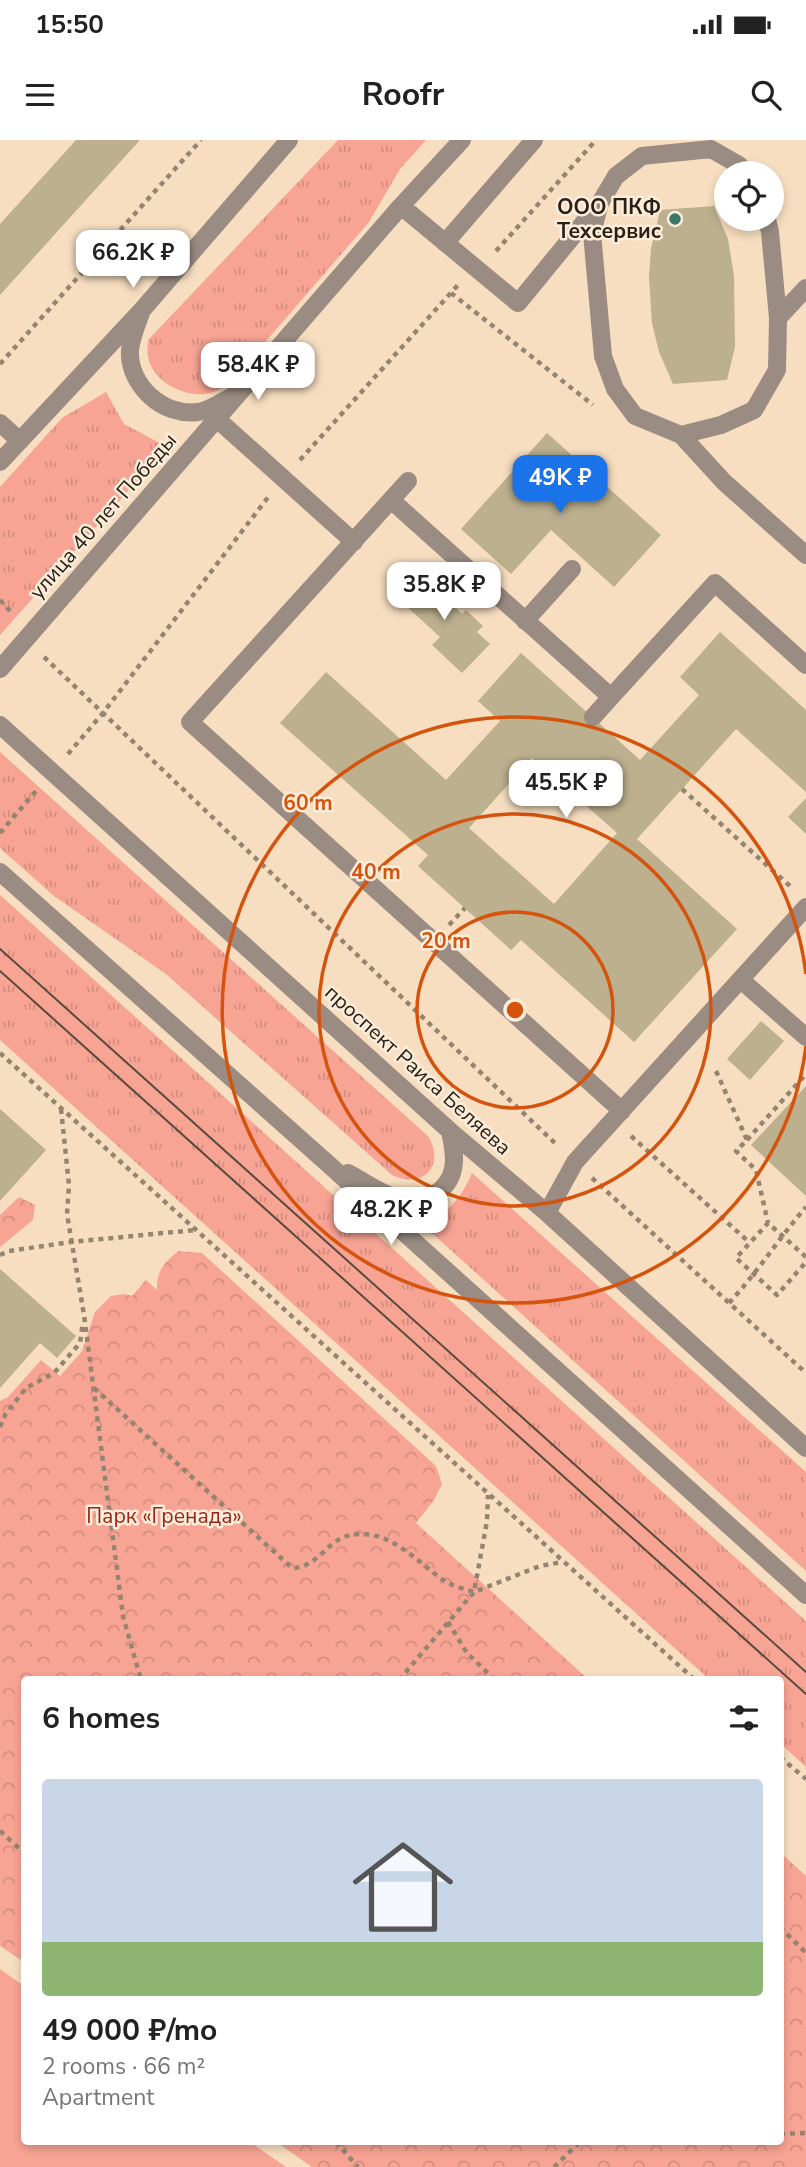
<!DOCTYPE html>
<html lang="en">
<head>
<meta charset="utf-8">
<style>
  :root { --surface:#fff; --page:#f2f2f2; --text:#222; --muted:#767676; --accent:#1a73e8 }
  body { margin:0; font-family:"Nunito Sans",sans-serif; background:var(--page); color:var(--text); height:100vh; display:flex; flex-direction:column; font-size:26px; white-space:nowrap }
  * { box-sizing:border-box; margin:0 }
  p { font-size:23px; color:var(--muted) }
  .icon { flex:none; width:38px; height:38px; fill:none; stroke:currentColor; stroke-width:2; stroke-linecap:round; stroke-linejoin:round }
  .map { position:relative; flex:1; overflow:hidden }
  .side { position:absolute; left:21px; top:1536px; width:763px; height:469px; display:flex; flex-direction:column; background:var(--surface); border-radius:7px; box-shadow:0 4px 10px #0003 }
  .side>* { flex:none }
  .tools { position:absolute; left:714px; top:21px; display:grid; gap:14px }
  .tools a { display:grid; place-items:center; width:70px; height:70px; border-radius:50%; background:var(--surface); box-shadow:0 4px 10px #0003; font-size:35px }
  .price { position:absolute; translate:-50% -60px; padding:0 16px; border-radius:14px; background:#fff; color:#222; font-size:23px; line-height:46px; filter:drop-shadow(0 2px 4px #0008) }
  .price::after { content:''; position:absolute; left:50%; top:42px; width:21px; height:16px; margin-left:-10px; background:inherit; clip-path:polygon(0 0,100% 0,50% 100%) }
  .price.on { background:var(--accent); color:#fff }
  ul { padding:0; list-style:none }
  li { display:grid; align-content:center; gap:14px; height:371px; padding:0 21px }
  li span { display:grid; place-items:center; height:217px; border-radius:7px; color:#555 }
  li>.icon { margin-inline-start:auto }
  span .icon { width:126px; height:126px; fill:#fffc; stroke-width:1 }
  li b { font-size:30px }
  h2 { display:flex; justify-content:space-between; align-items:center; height:84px; padding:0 21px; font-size:30px }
  .status { display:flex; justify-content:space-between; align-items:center; height:49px; padding:0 35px; background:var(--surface); direction:ltr }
  .status svg { height:19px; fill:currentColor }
  header { display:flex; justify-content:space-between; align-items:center; height:91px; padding:0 21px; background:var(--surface); font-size:32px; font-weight:700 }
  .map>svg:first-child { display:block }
  .grass { fill:url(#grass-tufts) }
  .forest { fill:url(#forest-crowns) }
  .pitch { fill:#f8a494 }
  .building { fill:#bcb08e; fill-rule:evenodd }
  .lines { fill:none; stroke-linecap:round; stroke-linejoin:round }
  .path { stroke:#95846f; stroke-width:4.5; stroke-dasharray:5 5; stroke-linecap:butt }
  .minor { stroke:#9a8c83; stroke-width:18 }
  .tram { stroke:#574a3b; stroke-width:2 }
  .ring { fill:none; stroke:#d5530d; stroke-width:3.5 }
  .poi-dot { fill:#3b7966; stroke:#fceddb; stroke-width:2.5 }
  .labels { text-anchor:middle; stroke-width:5; stroke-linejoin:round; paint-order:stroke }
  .poi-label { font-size:21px; font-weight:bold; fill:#2a2116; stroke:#fceddb; text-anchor:end }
  .street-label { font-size:21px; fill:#2a2116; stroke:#fceddb }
  .park-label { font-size:21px; fill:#992514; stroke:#fceddb }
  .centre { fill:#d5530d; stroke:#fceddb; stroke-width:3.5 }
  .ring-label { font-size:21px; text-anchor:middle; font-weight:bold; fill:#d5530d; stroke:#fceddb; stroke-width:5; stroke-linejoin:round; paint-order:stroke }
</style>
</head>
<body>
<div class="status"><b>15:50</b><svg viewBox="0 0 49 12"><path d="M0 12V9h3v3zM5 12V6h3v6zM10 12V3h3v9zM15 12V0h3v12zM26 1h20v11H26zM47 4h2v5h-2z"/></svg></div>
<header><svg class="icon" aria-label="menu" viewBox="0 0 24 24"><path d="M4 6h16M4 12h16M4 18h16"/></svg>Roofr<svg class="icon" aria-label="search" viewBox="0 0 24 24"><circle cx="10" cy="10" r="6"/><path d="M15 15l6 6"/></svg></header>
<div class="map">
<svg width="806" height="2027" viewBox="0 0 806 2027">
  <defs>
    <pattern id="grass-tufts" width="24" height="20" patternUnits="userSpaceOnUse" patternTransform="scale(1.75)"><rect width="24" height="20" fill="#f8a494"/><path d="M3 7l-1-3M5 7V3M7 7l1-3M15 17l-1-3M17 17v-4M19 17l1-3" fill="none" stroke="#d58d7f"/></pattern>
    <pattern id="forest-crowns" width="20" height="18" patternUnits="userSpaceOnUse" patternTransform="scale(1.75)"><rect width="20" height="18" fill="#f8a494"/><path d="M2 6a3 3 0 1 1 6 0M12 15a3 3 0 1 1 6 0" fill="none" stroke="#d58d7f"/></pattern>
  </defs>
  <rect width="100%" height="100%" fill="#f7dec0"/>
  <path class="grass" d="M338 0H426L400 29 369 82 229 244C221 248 212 254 204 254 181 256 153 241 148 217 147 212 148 205 148 200Z
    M106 252 124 284 167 307 0 495V347L62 278Z
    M0 612 428 996C446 1025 423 1050 392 1035L166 834 54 756 0 708Z
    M0 755 806 1481V1627L781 1604 780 1540H710L0 900Z
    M472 1033 806 1332V1431L423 1085C448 1074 461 1058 472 1033Z"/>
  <path class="forest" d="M19 1057 35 1065 33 1080 0 1107V1075Z
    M179 1111 202 1113 436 1326 442 1344 434 1360 416 1383 589 1540H24V1822L0 1806V1261L8 1257 41 1220 60 1236 82 1211 95 1172 111 1156 125 1154 132 1156 146 1140 157 1150C156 1131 165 1121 179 1111Z
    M781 1713 806 1736V2027H312L276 2002H780Z"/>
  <path class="pitch" d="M0 1829 24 1846V2002H250L286 2027H0Z"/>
  <path class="building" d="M76 0H140L0 155V84Z
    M714 66 728 99 734 136 735 207 727 240 673 244 659 212 652 183 649 137 651 109 660 70Z
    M547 293 661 395 614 447 551 390 511 434 461 389Z
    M414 430 462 474 466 470 483 486 477 492 490 504 462 533 432 505 440 497 392 453Z
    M720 492 806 570V652L736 589 637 699 737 789 634 902 521 800 511 810 418 726 428 715 280 583 326 532 446 640 500 581 478 561 521 513 640 620 699 555 680 537ZM532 618 617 693 554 764 469 688Z
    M806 658V694L788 677Z
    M761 881 784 901 750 940 727 919Z
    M806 946V1056L751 1005Z
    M0 969 46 1010 0 1061Z
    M0 1129 76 1196 57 1218 40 1203 0 1248Z"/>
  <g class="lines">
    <path class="path" d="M496 111 596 0
      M451 153 593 265
      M0 224 201 0
      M300 320 458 145
      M0 460 11 472
      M44 517 558 1006
      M68 614 103 573 269 356
      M682 649 791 747
      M0 693 36 651
      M449 785 465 768
      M0 913 695 1540
      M716 931 747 1000 736 1011 756 1030 768 1083
      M61 969 69 1045 67 1074 84 1175 123 1476 141 1540
      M631 996 750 1103
      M747 1000 806 934
      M592 1038 806 1233
      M0 1115 9 1111 71 1102 195 1090
      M806 1117 768 1083 736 1118 777 1155 806 1122
      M729 1163C757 1133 779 1098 806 1067
      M94 1248 292 1428C317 1428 326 1402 347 1396 386 1385 415 1420 443 1440 452 1446 464 1449 474 1452L487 1381 488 1355
      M0 1287 5 1275 26 1248 54 1233 80 1203 83 1182
      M448 1482 467 1513 495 1540
      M399 1540 474 1452 540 1426 562 1422
      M780 1617 806 1639
      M0 1691 24 1713
      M780 1787 806 1813
      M780 1994 806 1993
      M336 2002 358 2027
      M637 2002H657
      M554 2027 580 2002"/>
    <path class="minor" d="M747 33 739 25 711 9 642 16 616 36 600 63 592 93 603 216 615 249 635 276 681 295 721 285 754 270 777 230 778 178 770 92 767 79
      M401 66 518 163 595 69
      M445 103 534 0
      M141 173C137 184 131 198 130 210 128 245 163 277 198 272 209 271 223 261 233 256
      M778 178 806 148
      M217 279 354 402
      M0 283 20 301
      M681 295 724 342 806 415
      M0 322 142 170 289 0
      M408 341 190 582 622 971
      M391 360 611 557 715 443 806 525
      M525 481 572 429
      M0 529 401 66 462 0
      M593 577 611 557
      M0 585 450 991 547 1073 806 1308
      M0 732 326 1022 806 1455
      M741 840 806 897
      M348 1033C365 1042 384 1056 402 1059 425 1063 448 1052 453 1029 456 1016 452 1003 450 991
      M547 1073 575 1022 806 767"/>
    <path class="tram" d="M0 809 806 1532
      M0 831 806 1554"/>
  </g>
  <g class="ring">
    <circle cx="515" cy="870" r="98"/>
    <circle cx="515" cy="870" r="196"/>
    <path d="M806 906A293 293 0 1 1 806 834"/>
  </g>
  <circle class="poi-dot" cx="675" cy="79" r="7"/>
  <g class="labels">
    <g class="poi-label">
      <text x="661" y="74">ООО ПКФ<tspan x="661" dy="24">Техсервис</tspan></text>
    </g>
    <g class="street-label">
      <text transform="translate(103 376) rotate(-49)" y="7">улица 40 лет Победы</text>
      <text transform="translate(418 930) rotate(42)" y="7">проспект Раиса Беляева</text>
    </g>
    <g class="park-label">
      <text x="164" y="1383">Парк «Гренада»</text>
    </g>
  </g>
  <circle cx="515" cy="870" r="10" class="centre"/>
  <g class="ring-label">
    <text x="308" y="670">60 m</text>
    <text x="376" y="739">40 m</text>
    <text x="446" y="808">20 m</text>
  </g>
</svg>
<div class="tools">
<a><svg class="icon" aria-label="locate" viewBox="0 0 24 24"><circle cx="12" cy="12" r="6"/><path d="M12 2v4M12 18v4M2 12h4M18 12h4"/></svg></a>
</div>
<b class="price" style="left:133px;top:150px">66.2K ₽</b>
<b class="price" style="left:258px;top:262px">58.4K ₽</b>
<b class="price on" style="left:560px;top:375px">49K ₽</b>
<b class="price" style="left:444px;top:482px">35.8K ₽</b>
<b class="price" style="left:566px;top:680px">45.5K ₽</b>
<b class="price" style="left:391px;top:1107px">48.2K ₽</b>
<section class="side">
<h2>6 homes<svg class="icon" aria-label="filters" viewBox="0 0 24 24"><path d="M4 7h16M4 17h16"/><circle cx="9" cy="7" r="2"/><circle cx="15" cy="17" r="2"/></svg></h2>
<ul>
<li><span style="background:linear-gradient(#c9d6e8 75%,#8fb573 0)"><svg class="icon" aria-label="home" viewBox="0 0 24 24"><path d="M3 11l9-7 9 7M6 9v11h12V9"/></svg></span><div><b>49 000 ₽/mo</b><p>2 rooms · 66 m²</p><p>Apartment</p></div></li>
</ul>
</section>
</div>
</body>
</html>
